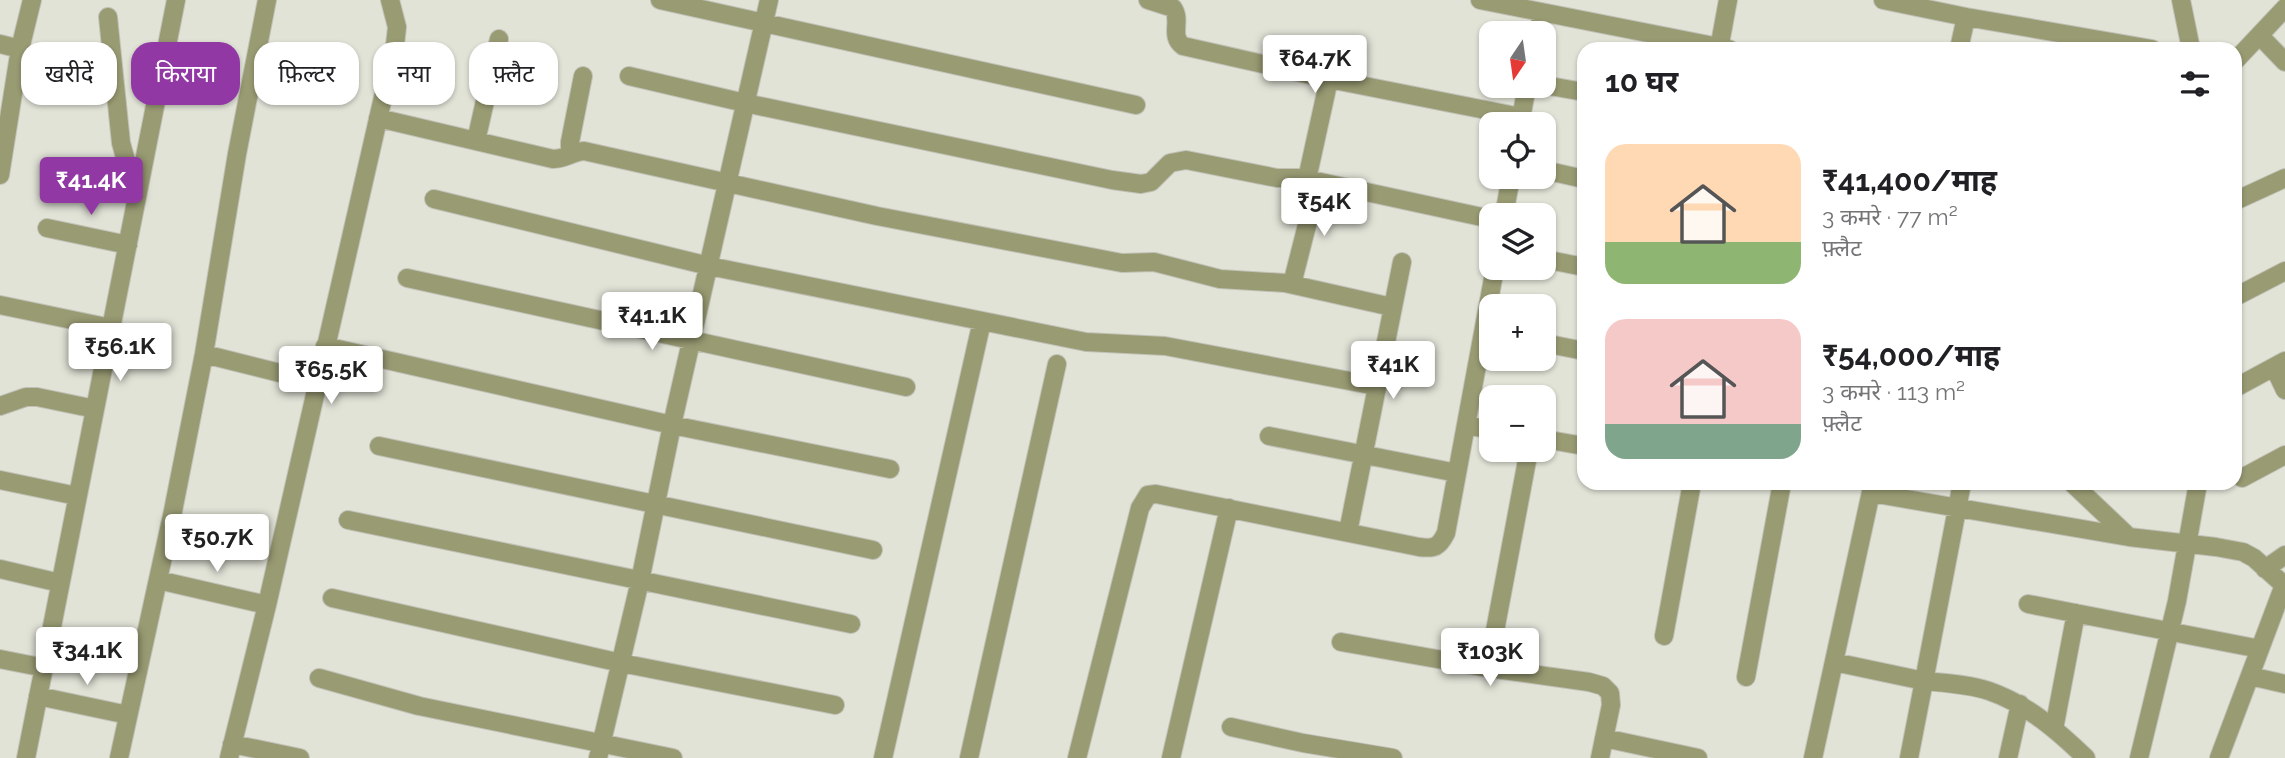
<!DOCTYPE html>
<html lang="hi">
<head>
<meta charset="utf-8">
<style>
  :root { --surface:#fff; --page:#f2f2f2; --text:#202124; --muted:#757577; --accent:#9138a4 }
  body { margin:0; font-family:Raleway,"Noto Sans Devanagari",sans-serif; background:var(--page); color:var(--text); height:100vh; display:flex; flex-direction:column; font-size:26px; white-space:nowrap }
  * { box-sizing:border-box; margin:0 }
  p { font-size:23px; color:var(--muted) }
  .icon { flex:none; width:38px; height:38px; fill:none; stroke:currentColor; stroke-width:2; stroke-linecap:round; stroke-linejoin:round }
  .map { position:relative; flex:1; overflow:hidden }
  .panel { position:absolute; left:1577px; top:42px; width:665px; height:448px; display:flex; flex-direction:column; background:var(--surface); border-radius:21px; box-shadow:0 2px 5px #0004 }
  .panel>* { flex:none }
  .hud { position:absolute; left:21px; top:42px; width:665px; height:63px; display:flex; gap:14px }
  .needle { width:46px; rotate:193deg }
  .fabs { position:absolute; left:1479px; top:21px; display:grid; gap:14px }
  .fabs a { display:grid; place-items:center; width:77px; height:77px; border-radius:14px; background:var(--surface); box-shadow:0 2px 5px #0004; font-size:35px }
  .price { position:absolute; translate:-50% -60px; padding:0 16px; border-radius:7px; background:#fff; color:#222; font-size:23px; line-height:46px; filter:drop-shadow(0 2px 4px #0008) }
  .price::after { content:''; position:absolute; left:50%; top:42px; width:21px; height:16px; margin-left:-10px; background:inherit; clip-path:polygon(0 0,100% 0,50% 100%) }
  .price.current { background:var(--accent); color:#fff }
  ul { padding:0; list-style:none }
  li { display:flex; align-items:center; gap:21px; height:175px; padding:0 28px }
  li span { display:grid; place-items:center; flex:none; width:196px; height:140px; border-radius:21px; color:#555 }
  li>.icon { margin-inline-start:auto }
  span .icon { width:84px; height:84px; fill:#fffc; stroke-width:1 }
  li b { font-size:30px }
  h2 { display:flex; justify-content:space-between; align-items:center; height:84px; padding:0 28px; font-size:30px }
  .tag { padding:0 24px; border-radius:21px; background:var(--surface); box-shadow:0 2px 5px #0004; font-size:24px; line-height:63px }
  .tag.current { background:var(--accent); color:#fff }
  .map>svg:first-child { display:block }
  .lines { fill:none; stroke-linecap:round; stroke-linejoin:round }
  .minor-casing { stroke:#c1c1b7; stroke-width:20 }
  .minor { stroke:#999b73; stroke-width:18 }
</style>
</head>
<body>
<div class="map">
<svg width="2285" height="758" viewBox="0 0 2285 758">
  <rect width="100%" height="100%" fill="#e2e3d7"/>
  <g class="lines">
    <g class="minor-casing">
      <path id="minor" d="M660 0 1136 105
        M1148 0 1173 8C1182 21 1169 36 1183 46L1329 79 1521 117
        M1480 0 1729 49
        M1883 0 1966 17 2152 49
        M2181 0 2191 49
        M108 17 121 143 136 196
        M1538 33 1542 13
        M2260 36 2285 62
        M0 44 20 49
        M1719 49 1728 0
        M1959 49 1966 17
        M2235 61 2285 8
        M629 76 745 103 1112 180 1141 184 1151 182 1170 163 1186 160 1277 178H1302L1491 219
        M1544 85 1584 92
        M378 118 553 159C565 159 572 152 584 151L877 216 1122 263 1154 262 1220 279 1285 283 1392 307
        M1520 124 1527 86
        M476 141 499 39
        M570 154V142L583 76
        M1544 170 1584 179
        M0 175 20 49 32 0
        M1307 179 1329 79
        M434 199 709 266 1086 342 1165 346 1376 386
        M2235 201 2285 178
        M1504 215 1511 177
        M47 228 128 245
        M1544 259 1584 267
        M407 278 906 387
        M1292 284 1318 182
        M2235 297 2285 271
        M0 305 111 328
        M1544 343 1584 351
        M325 346 672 425 890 469
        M204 354 316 382
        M2274 367 2285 390
        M2235 388 2285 361
        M0 406 26 397H37L95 409
        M1466 425 1491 430
        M1269 436 1457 473
        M1544 439 1584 446
        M379 446 873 550
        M2242 478 2285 455
        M0 480 77 496
        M2072 483 2129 537 2216 547 2243 552 2254 558 2285 586
        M1871 493 2129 537
        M348 520 851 624
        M1348 532 1402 262
        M0 569 60 583
        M2265 569 2285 555
        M158 580 267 605
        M332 598 621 663 835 705
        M2028 604 2260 649
        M1664 636 1692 483
        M1341 642 1488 668 1589 682 1603 686 1610 693 1611 705 1600 758
        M0 659 45 668
        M1834 662 1924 681 1962 483
        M1488 668 1529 450
        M2250 676 2285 684
        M1746 677 1782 483
        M319 678 419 706 673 758
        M38 696 128 715
        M1231 727 1303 743 1393 758
        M2054 729 2076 613
        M1604 738 1698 758
        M232 744 300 758
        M26 758 176 0
        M119 758 173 511 204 354 237 154 267 0
        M229 758 267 605 395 45 397 27 390 0
        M598 758 640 581 672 425 769 0
        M883 758 982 321
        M969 758 1057 364
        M1077 758 1140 508 1148 495 1156 494 1419 547C1435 549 1439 547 1446 533L1495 268
        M1171 758 1229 508
        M1813 758 1873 483
        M1909 758 1924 681C1945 683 1968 684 1989 691 2027 704 2058 731 2086 758
        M2008 758 2020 704
        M2139 758 2177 601 2198 483
        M2219 758 2284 585"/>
    </g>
    <use href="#minor" class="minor"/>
  </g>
</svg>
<div class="fabs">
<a><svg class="needle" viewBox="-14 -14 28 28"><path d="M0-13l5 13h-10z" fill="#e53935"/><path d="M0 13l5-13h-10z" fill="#757577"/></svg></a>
<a><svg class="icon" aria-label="locate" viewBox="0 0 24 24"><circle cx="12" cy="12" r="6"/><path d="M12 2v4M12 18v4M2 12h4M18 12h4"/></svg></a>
<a><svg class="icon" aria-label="layers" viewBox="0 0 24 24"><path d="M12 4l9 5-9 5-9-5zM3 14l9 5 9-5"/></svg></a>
<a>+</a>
<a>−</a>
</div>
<b class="price" style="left:1315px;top:95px">₹64.7K</b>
<b class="price current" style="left:91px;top:217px">₹41.4K</b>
<b class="price" style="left:1324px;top:238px">₹54K</b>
<b class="price" style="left:652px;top:352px">₹41.1K</b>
<b class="price" style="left:120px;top:383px">₹56.1K</b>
<b class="price" style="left:1393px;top:401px">₹41K</b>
<b class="price" style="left:331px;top:406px">₹65.5K</b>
<b class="price" style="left:217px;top:574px">₹50.7K</b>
<b class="price" style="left:87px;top:687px">₹34.1K</b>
<b class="price" style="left:1490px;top:688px">₹103K</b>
<div class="hud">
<a class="tag">खरीदें</a>
<a class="tag current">किराया</a>
<a class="tag">फ़िल्टर</a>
<a class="tag">नया</a>
<a class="tag">फ़्लैट</a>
</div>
<section class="panel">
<h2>10 घर<svg class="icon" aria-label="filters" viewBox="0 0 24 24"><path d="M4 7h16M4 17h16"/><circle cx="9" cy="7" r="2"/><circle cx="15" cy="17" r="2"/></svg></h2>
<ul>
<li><span style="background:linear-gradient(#ffd9b3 70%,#8fb573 0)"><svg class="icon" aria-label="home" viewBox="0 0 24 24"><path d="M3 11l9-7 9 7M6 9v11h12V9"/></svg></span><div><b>₹41,400/माह</b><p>3 कमरे · 77 m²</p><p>फ़्लैट</p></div></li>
<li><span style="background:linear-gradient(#f6c9c9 75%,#7fa58c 0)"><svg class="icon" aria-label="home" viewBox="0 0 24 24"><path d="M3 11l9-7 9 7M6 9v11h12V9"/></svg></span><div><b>₹54,000/माह</b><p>3 कमरे · 113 m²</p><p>फ़्लैट</p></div></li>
</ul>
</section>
</div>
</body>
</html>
